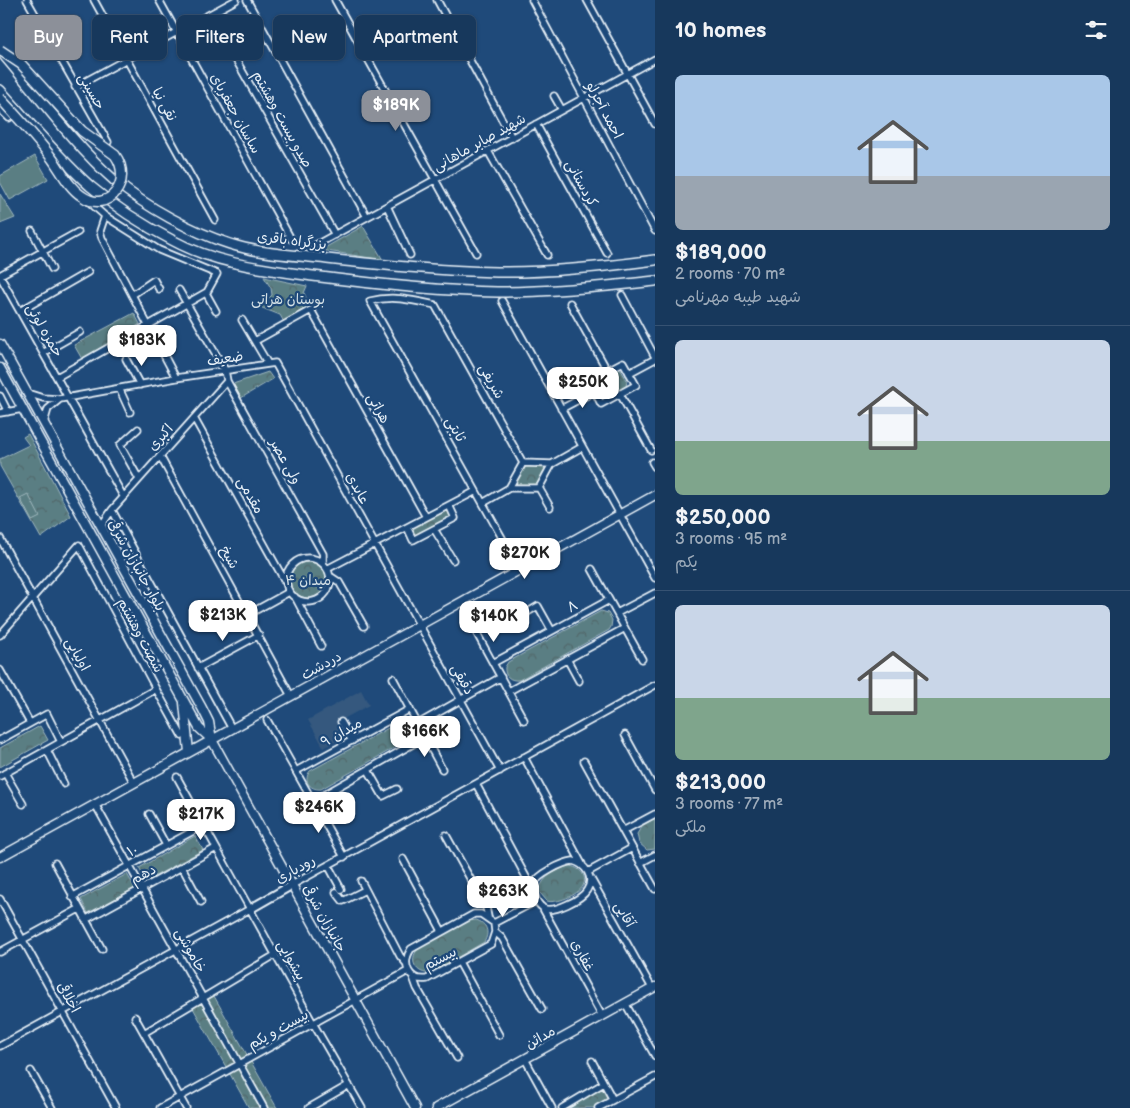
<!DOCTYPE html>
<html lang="en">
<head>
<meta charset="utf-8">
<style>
  :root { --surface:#17385c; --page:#203f62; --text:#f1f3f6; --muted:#9eacbb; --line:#365272; --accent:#8c9099 }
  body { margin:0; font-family:"Balsamiq Sans","Playpen Sans Arabic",sans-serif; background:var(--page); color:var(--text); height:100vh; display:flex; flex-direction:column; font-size:19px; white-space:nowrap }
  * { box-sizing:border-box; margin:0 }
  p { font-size:16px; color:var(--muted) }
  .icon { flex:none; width:28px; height:28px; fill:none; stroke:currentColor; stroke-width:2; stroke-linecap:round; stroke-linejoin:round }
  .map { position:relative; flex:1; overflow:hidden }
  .panel { display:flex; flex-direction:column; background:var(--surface); width:475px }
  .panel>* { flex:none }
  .banner { position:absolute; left:15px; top:15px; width:475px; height:45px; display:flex; gap:10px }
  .price { position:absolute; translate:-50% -42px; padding:0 11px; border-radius:10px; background:#fff; color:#222; font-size:16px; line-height:32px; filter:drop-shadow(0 1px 2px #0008) }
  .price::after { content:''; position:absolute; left:50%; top:30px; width:15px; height:11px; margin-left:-8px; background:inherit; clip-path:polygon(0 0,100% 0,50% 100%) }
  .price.selected { background:var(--accent); color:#fff }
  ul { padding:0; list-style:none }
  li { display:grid; align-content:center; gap:10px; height:265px; padding:0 20px }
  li+li { border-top:1px solid var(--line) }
  li span { display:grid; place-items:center; height:155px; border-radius:8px; color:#555 }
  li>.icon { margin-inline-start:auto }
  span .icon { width:90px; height:90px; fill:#fffc; stroke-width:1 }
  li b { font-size:21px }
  h2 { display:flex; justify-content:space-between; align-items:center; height:60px; padding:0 20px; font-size:21px }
  .tag { padding:0 18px; border-radius:8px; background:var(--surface); box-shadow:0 1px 4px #0004,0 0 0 1px var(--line); font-size:18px; line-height:45px }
  .tag.selected { background:var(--accent); color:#fff }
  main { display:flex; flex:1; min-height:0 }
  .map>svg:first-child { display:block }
  .built { fill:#34587e }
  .park { fill:url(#park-crowns); stroke:#a1b8be }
  .pitch { fill:#5a7e83; stroke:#a1b8be }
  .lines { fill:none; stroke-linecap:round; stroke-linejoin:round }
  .minor-casing { stroke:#e8f1f8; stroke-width:9 }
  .tertiary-casing { stroke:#e8f1f8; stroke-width:11 }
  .secondary-casing { stroke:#e8f1f8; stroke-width:11 }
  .trunk-casing { stroke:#e8f1f8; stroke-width:12 }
  .minor { stroke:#1f4a7a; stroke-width:5.5 }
  .tertiary { stroke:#1f4a7a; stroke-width:7 }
  .secondary { stroke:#1f4a7a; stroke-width:8 }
  .trunk { stroke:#1f4a7a; stroke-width:9 }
  .trunk-bridge-casing { stroke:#e8f1f8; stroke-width:12; stroke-linecap:butt }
  .trunk-bridge { stroke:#1f4a7a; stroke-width:9 }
  .labels { text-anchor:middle; stroke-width:4.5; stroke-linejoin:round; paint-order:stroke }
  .street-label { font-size:14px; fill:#e8f1f8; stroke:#1f4a7a }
  .park-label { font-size:14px; fill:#d3e0e6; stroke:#1f4a7a }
</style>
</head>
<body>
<main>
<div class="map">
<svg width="655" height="1108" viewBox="0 0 655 1108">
  <defs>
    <pattern id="park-crowns" width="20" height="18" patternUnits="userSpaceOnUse" patternTransform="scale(1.25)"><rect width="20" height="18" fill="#5a7e83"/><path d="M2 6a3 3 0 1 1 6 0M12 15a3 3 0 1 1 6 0" fill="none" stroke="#516669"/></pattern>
  </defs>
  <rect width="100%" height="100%" fill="#1f4a7a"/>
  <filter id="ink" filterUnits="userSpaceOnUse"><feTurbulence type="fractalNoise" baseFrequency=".02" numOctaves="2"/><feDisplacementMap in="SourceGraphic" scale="10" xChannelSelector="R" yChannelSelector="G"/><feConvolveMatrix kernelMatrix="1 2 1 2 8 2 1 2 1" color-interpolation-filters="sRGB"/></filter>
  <g filter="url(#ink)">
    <path class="built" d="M361 690 369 705 336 723 344 737 324 748 308 720Z"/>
    <path class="park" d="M363 226 383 260 321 250Z
      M264 277 307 286 304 293 309 305 284 322 280 315 260 307 272 295 271 288Z
      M134 313 140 324 82 359 74 345Z
      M615 369 621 370 627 380 626 387 606 398 600 396 594 385 596 380Z
      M268 372 273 379 241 398 233 384Z
      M28 434 71 516 41 538 0 466V459L29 445 23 437Z
      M525 466 546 467 537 485 515 484Z
      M447 508 452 516 414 537 410 528Z
      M290 580a18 18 0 1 1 36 0a18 18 0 1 1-36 0Z
      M601 611 608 613 612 620 611 627 609 630 519 680C510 681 504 676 505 667L508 662Z
      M403 720 410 722 414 729 413 736 410 739 321 789C309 790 303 780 310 771Z
      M40 726 48 740 0 767V748Z
      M655 818V849L647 850 639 843 637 834 642 826Z
      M195 836 203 850 146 881 139 868Z
      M569 866C579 867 588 875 583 886 578 895 556 904 547 901L540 893C539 878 556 870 569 866Z
      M127 874 135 888 88 913 81 899Z
      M476 920C487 923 490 933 484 942L431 973C416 975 408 960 418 949L469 921Z
      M214 996 277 1108H249L193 1008Z
      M603 1087 610 1099 596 1108H563Z"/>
    <path class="pitch" d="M35 156 48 179 10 200 0 182V176Z
      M0 194 15 218 0 224Z
      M28 494 40 517 32 521 20 498Z"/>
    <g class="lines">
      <g class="minor-casing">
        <path id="minor" d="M27 0 108 142
          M94 0 215 220
          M159 0 291 239
          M247 0 367 217
          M335 0 476 253
          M437 0 512 138
          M532 0 655 231
          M587 0 655 124
          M210 14 335 235
          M75 87 236 0
          M554 96 562 110
          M0 109 9 118
          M536 124 607 253
          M488 151 547 255
          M387 206 410 255
          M105 216 100 231 102 238 176 378
          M32 231 52 269
          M314 246 655 59
          M0 275 78 232
          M0 276 123 496
          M179 290 225 370 227 381 323 554V563
          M206 293 216 311
          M132 295 154 280 159 289
          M622 295 655 357
          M502 301 655 578
          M570 303 607 370
          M20 311 88 272
          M242 320 268 364
          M255 341 311 310 426 517
          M43 353 80 332
          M126 359 140 385
          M623 362 636 385 601 404 589 380Z
          M629 373 655 359
          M57 377 207 292 217 274 159 250 105 216 88 201
          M119 388 130 412
          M27 393 43 398 60 399 176 378 275 363 500 771
          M620 394 651 450
          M0 396 8 412
          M561 409 595 391
          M0 413 23 409
          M194 418 287 585
          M44 423 48 409 60 399
          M138 429 120 445 139 479
          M160 456 291 696
          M652 462 655 467
          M523 463 552 464
          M552 464 582 447
          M509 488H539
          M539 488 552 464
          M539 488 550 507
          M483 503 509 488 523 463
          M112 510 227 381
          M101 526 112 510 232 729
          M407 527 413 540 455 518 449 505
          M434 529 453 560
          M0 538 134 783
          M286 580a22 22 0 1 1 44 0a22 22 0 1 1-44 0Z
          M327 569 476 491
          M592 569 642 659
          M520 570 370 301C393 295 412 300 435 305L523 463
          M330 576 339 582 364 626
          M295 597 321 646
          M617 613 655 593
          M247 615 289 592
          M511 622 538 606 552 631
          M476 632 524 720
          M0 635 79 545 156 689 182 736
          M567 659 579 681
          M493 663 609 600
          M198 668 259 635
          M0 670 30 723
          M393 678 442 769
          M509 691 625 628
          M267 720 344 857
          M341 722 352 741
          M418 724 501 677
          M625 735 655 790
          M0 740 47 714 61 742
          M47 750 64 784
          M524 757 582 864
          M584 761 655 889
          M368 770 383 796 397 789
          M296 771 410 709
          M5 773 23 804
          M0 776 156 689
          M177 777 313 1023 362 1108
          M476 784 533 890
          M313 801 425 737
          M95 804 264 1108
          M149 814 166 845
          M623 831 655 814
          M446 835 486 907 488 917
          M403 859 442 931
          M573 861C585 864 595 877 587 890 582 899 553 914 543 908 539 905 536 901 535 896 534 892 533 888 534 884 537 875 563 862 573 861Z
          M55 863 102 949
          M640 863 655 855
          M328 865 341 889
          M182 867 201 902
          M588 872 632 848
          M591 879 652 988
          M361 881 400 956 406 963
          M292 885 655 685
          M336 892 343 901 365 890
          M72 897 204 825
          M0 899 116 1108
          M542 907 602 1016
          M474 914H481L494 923 495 932 491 944 427 979C409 982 401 964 411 949Z
          M85 920 216 848
          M494 923 536 901
          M495 932 502 938 542 1009
          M0 952 79 909
          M459 962 499 1035
          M413 977 417 988 457 1058
          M625 1003 655 1056
          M135 1017 186 1108
          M144 1033 275 955
          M0 1046 250 909
          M525 1059 552 1108
          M592 1061 613 1100
          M31 1071 52 1108
          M160 1108 408 971
          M309 1108 349 1085
          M562 1108 604 1083
          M598 1108 655 1077"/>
      </g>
      <g class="tertiary-casing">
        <path id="tertiary" d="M250 909 292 885"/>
      </g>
      <g class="secondary-casing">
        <path id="secondary" d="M0 344 202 708 209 722 212 740
          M0 368 199 728 212 740 415 1108
          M184 703 189 752
          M0 857 655 495
          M436 1108 655 987"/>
      </g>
      <g class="trunk-casing">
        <path id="trunk" d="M2 53C39 96 72 143 115 181 146 207 192 232 230 244 261 254 295 255 327 259 383 265 440 271 497 272 550 273 603 267 655 260
          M0 90C29 122 58 157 90 186 115 207 143 225 172 240 216 264 264 269 313 276 374 284 436 291 497 292 550 292 603 287 655 281"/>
      </g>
      <use href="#minor" class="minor"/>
      <use href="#tertiary" class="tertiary"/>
      <use href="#secondary" class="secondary"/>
      <use href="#trunk" class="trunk"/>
      <g class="trunk-bridge-casing">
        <path id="trunk-bridge" d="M0 50 21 64 82 131 115 155C134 181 108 215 82 196 68 187 61 170 51 157 35 136 17 117 0 98"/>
      </g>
      <use href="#trunk-bridge" class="trunk-bridge"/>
    </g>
  </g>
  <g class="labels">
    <g class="street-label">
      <text transform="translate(92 91) rotate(60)" y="5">حسینی</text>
      <text transform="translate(165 104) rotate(61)" y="5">نقی نیا</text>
      <text transform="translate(605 110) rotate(62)" y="5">احمد آجرلو</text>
      <text transform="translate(236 113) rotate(61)" y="5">ساسان جعفربای</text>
      <text transform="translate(283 119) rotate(61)" y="5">صدو بیست وهشتم</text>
      <text transform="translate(479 142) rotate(-29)" y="5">شهید صابر ماهانی</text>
      <text transform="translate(582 183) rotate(61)" y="5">کردستانی</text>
      <text transform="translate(292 240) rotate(7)" y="5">بزرگراه باقری</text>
      <text transform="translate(45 330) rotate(60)" y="5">حمزه لوئی</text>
      <text transform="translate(225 358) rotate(-9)" y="5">ضعیف</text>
      <text transform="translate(492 381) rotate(61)" y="5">شریفی</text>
      <text transform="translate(379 408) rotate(61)" y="5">هراتی</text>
      <text transform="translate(456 429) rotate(61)" y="5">ثابتی</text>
      <text transform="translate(160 437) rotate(-48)" y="5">اکبری</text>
      <text transform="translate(286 461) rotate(61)" y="5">ولی عصر</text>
      <text transform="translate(358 488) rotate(61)" y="5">عابدی</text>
      <text transform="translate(251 495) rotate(61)" y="5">مقدمی</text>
      <text transform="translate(230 557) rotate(61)" y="5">شیخ</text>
      <text transform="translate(137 565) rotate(61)" y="5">بلوار جانبازان شرقی</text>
      <text transform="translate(572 606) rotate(-29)" y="5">۸</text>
      <text transform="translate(141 635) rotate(62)" y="5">شصت وهشتم</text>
      <text transform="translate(78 654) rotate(61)" y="5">اولیایی</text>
      <text transform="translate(321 665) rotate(-29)" y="5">دردشت</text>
      <text transform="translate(463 679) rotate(61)" y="5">دقیقی</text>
      <text transform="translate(341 732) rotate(-29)" y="5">میدان ۹</text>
      <text transform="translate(132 850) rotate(-29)" y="5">۱۰</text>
      <text transform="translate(295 869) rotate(-29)" y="5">رودباری</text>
      <text transform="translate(143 874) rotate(-29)" y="5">دهم</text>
      <text transform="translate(625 914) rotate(60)" y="5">آقایی</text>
      <text transform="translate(325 918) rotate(61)" y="5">جانبازان شرقی</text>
      <text transform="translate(191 950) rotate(61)" y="5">خاموشی</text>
      <text transform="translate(583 955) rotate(61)" y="5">غفاری</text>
      <text transform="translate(440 958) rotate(-27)" y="5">بیستم</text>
      <text transform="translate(292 960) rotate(61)" y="5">پیشوایی</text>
      <text transform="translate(69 997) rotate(61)" y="5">اخلاقی</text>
      <text transform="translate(278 1029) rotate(-29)" y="5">بیست و یکم</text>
      <text transform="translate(540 1037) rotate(-30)" y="5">مدائن</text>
    </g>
    <g class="park-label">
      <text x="288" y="304">بوستان هراتی</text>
      <text x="308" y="585">میدان ۴</text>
    </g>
  </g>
</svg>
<b class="price selected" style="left:396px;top:132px">$189K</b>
<b class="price" style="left:142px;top:367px">$183K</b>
<b class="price" style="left:583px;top:409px">$250K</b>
<b class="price" style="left:525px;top:580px">$270K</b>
<b class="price" style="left:223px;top:642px">$213K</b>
<b class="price" style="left:494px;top:643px">$140K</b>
<b class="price" style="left:425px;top:758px">$166K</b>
<b class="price" style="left:319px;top:834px">$246K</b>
<b class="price" style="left:201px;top:841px">$217K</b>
<b class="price" style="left:503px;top:918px">$263K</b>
<div class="banner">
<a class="tag selected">Buy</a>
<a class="tag">Rent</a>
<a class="tag">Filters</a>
<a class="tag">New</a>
<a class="tag">Apartment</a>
</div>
</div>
<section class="panel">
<h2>10 homes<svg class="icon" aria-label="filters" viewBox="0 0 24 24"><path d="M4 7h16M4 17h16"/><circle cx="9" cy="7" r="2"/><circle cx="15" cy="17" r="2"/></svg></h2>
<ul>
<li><span style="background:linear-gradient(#a9c7e8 65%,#9aa5b1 0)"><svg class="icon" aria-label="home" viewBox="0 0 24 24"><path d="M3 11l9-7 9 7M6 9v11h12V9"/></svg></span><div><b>$189,000</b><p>2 rooms · 70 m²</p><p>شهید طیبه مهرنامی</p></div></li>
<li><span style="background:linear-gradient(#c9d6e8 65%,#7fa58c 0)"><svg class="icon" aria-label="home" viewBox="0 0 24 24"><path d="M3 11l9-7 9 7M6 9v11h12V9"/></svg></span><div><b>$250,000</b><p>3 rooms · 95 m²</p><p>یکم</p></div></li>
<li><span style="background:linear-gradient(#c9d6e8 60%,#7fa58c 0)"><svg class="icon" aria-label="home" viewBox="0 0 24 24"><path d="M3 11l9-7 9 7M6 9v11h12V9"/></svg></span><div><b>$213,000</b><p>3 rooms · 77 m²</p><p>ملکی</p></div></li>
</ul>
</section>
</main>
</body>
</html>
